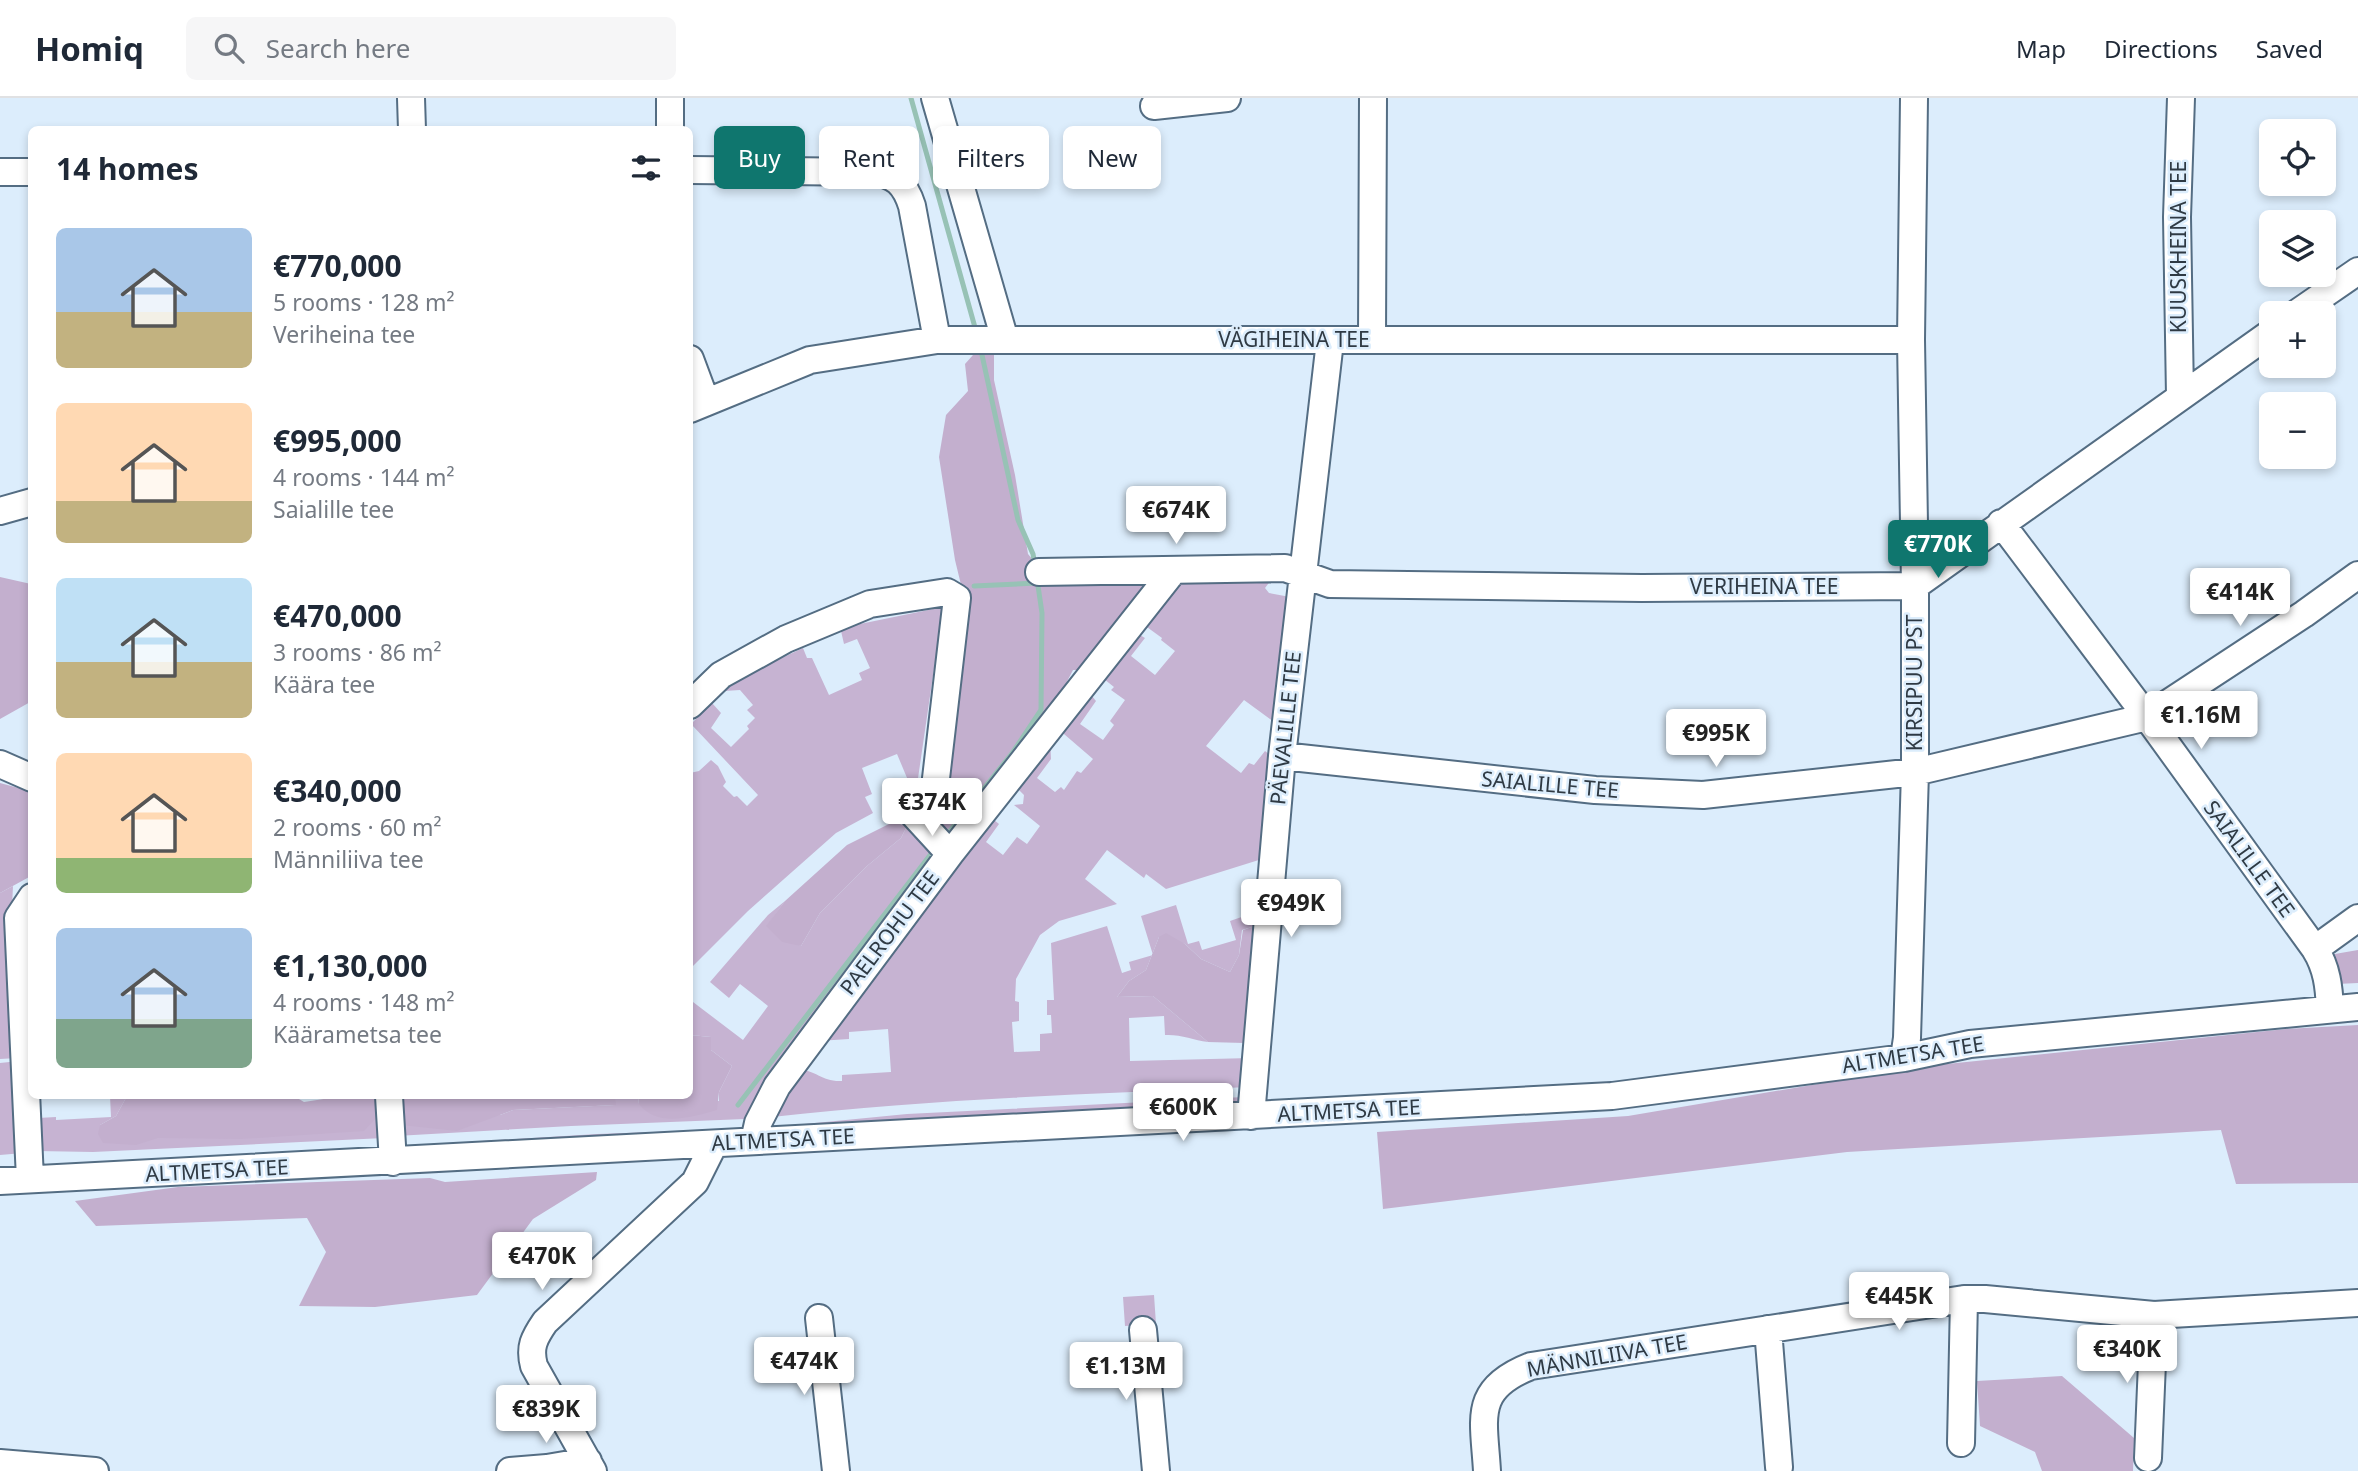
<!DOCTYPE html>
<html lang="en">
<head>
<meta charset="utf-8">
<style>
  :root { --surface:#fff; --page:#f6f6f7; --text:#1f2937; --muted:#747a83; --line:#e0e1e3; --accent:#0f766e }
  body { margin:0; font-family:"Noto Sans",sans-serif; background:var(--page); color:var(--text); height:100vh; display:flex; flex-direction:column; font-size:26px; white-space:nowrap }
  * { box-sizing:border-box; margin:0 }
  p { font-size:23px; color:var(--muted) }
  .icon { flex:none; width:38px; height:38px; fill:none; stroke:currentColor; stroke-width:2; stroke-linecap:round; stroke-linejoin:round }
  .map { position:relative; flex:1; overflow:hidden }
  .sheet { position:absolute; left:28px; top:28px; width:665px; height:973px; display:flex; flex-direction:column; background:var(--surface); border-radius:10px; box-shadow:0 4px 10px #0003 }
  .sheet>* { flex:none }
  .hud { position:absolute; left:714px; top:28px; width:665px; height:63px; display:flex; gap:14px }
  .controls { position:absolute; left:2259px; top:21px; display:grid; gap:14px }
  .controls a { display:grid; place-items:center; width:77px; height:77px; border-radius:10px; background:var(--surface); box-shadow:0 4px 10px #0003; font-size:35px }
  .price { position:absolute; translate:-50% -60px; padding:0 16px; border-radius:7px; background:#fff; color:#222; font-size:23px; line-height:46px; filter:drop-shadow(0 2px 4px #0008) }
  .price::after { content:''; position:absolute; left:50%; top:42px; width:21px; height:16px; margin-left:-10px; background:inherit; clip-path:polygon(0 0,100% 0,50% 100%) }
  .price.current { background:var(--accent); color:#fff }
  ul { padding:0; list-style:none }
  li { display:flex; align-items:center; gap:21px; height:175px; padding:0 28px }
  li span { display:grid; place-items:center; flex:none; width:196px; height:140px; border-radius:10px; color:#555 }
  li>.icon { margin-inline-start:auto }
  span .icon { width:84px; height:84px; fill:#fffc; stroke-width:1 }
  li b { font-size:30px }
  h2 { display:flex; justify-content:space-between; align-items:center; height:84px; padding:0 28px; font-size:30px }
  .tag { padding:0 24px; border-radius:10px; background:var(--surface); box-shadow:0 4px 10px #0003; font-size:24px; line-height:63px }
  .tag.current { background:var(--accent); color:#fff }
  header { display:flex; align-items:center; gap:42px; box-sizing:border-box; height:98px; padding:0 35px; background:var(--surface); border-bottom:2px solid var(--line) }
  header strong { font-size:33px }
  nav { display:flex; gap:38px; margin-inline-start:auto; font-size:24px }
  .search { width:490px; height:63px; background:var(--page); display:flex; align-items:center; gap:18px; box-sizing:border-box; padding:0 24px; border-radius:10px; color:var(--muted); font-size:26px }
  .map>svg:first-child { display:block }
  .green { fill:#c6b3d2 }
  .forest { fill:#c3afce }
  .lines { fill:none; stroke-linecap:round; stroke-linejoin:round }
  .stream { stroke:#97c2b5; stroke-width:5 }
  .minor-casing { stroke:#546d83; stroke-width:30 }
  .minor { stroke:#fff; stroke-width:26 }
  .labels { text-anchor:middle; stroke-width:5; stroke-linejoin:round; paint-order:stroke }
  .street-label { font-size:21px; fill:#2f3a44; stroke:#dcedfc }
</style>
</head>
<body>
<header>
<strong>Homiq</strong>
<div class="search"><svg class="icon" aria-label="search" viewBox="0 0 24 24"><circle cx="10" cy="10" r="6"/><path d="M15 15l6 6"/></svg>Search here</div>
<nav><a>Map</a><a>Directions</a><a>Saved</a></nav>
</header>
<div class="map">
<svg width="2358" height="1373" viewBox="0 0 2358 1373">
  <rect width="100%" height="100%" fill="#dcedfc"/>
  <path class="green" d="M1177 478H1274L1265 490 1269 495 1290 499 1278 627 1244 602 1206 648 1241 675 1249 665 1254 667 1265 653 1274 660 1262 761 1166 791 1146 776 1144 780 1107 752 1085 781 1117 806 1059 823 1040 837 1016 881 1015 903 1019 904V923L1012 924 1014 954 1040 953V936L1052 935 1051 917H1047V902H1054L1051 845 1107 828 1122 875 1131 872 1129 864 1153 857 1141 818 1176 807 1188 846 1199 843 1202 852 1236 842 1230 823 1256 814 1255 828 1242 832 1239 857 1230 874 1201 861 1185 846 1159 839 1146 872 1129 883 1117 899 1153 898 1208 944C1193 942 1180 936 1165 937L1164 918 1129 920 1130 963 1251 960 1249 989C1090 996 930 1001 772 1019L795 971C818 972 821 984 842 983V977L891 974 888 931 849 934V941L818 943 989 718 999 726 986 744 1003 757 1017 739 1027 746 1040 728 1014 707 1023 706 1024 697 1017 690 1050 639 1051 661 1037 680 1055 694 1061 689 1064 692 1077 673 1081 675 1093 661 1057 630 1087 592 1096 603 1080 626 1103 642 1114 627 1110 623 1125 602 1111 592 1114 589 1099 577 1133 533 1145 540 1131 558 1155 577 1175 553 1161 542 1162 540 1140 524Z
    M943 509 916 694 895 704 892 695 910 687 897 656 862 670 872 696 865 699 873 715 836 735 748 813 690 871V675L699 673 711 662 718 668 726 684 723 688 734 699 737 698 747 708 758 697 691 626 712 605 721 615 711 630 731 649 749 631 747 628 755 620 747 612 753 607 740 592 725 593 739 580 803 550 807 560H812L829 597 862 582 859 575 870 570 857 541 844 546 841 533 855 527Z
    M907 728 939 755 754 1016 745 1021 571 1028 396 1038 403 998 500 1017 513 1012 615 1007V999L609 998H638L639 1006 719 1003V994L732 968 711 952V939L690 937V907L693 904 743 942 768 908 740 886 729 900 710 884 768 817 785 803 767 828 801 848 820 815 867 768 901 740Z
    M13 788 11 829 18 960 0 961V795Z
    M19 963 23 1055 0 1057V965Z
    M110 998H127L116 1018 100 1027 382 998 384 1040 93 1054 37 1053 38 1020 56 1019V1022L111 1019Z
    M1244 999 1240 1008 948 1020 794 1030 774 1029 907 1016Z
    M739 1031 408 1052 401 1048 597 1036Z
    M1154 1197 1156 1226 1125 1228 1123 1199Z"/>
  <path class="forest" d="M973 257H994V282L1015 377 1028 456 1047 479 1132 482 1145 489 1087 572H1073L1061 595 956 734C938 728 931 725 931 705L963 495 955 462 939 359 946 317 968 293 965 266Z
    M0 479 31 486 32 603 0 621Z
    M0 685 26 692 32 697 31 778 0 795Z
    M893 724 907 728 901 740 867 768 820 815 801 848 782 844 766 828 785 803 847 747Z
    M1255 828 1244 945 1208 944 1153 898 1117 899 1129 883 1146 872 1159 839 1166 835 1185 846 1201 861 1230 874 1239 857 1243 832Z
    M2358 852V885L2337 886 2329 857Z
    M2358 927V1085L2236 1086 2221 1032 1847 1054 1383 1111 1377 1034 1628 1018 1918 969 2286 931Z
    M690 937 711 939V952L732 968 719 994 717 1012C692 1019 657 1030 639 1006L638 998H690Z
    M127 998H294L304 1004 330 1000 332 998H375L378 1000 377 1019 364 1033 241 1041 158 1040 136 1047 103 1045 98 1036 100 1027 116 1018Z
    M396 998H609L615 999 616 1007 513 1012 457 1033 401 1027Z
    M597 1074 596 1082 533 1121 477 1197 375 1209 299 1208 326 1154 307 1120 96 1128 75 1103 178 1089 430 1080 445 1084Z
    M2062 1278 2134 1340 2133 1373H2042L2035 1354 1980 1328 1977 1283Z"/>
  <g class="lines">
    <path class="stream" d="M911 0 976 233
      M982 257 1018 422 1033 456 1035 468
      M974 488 1037 485
      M950 733 1013 654 1041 612 1042 515 1037 481
      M738 1007 934 752"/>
    <g class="minor-casing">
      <path id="minor" d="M411 0 412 32
        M670 0V32
        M935 0 1005 242
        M1154 8 1227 0
        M690 72 872 74C895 76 905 86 912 108L937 242
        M0 74H32
        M2297 215 2358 173
        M1372 241 1373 0
        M690 261 706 304
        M2180 298 2177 119 2181 0
        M690 311 810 262 937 242H1911
        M0 413 32 404
        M2001 425 2147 619 2315 851C2327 870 2329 889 2330 911
        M1039 474 1285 470 1330 486 1642 490 1915 488 2272 234
        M690 607 721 577 786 541 870 506 947 494 957 500 935 689 905 707 950 756
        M1282 658 1595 692 1703 697 1915 674 2147 619 2304 516 2358 477
        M0 666 32 680
        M2315 851 2358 820
        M1904 960 1907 940 1915 674V488L1911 242 1914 0
        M389 998 393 1064
        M1251 1018 1282 658 1330 243
        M754 1043 758 1025 777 988 950 756 1174 472
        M30 1081 18 820 32 799
        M0 1083 1612 998 1904 960 1970 946 2358 909
        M819 1220 836 1373
        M1768 1231 1779 1369
        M1143 1232 1156 1373
        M1961 1345 1964 1201
        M2148 1360 2154 1217
        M0 1365 95 1373
        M510 1373 547 1370 588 1363
        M593 1373 534 1268C529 1249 534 1240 545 1224L695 1084 714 1046
        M1487 1373C1484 1320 1472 1291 1531 1268L1964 1201H1985L2154 1217 2358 1205"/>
    </g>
    <use href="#minor" class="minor"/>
  </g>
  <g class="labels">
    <g class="street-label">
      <text transform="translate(2179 149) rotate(-90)" y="7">KUUSKHEINA TEE</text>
      <text x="1294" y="249">VÄGIHEINA TEE</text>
      <text x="1764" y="496">VERIHEINA TEE</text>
      <text transform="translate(1915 585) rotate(-90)" y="7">KIRSIPUU PST</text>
      <text transform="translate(1286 630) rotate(-84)" y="7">PÄEVALILLE TEE</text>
      <text transform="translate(1550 687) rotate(5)" y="7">SAIALILLE TEE</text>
      <text transform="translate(2249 761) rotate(54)" y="7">SAIALILLE TEE</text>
      <text transform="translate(890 835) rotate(-53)" y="7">PAELROHU TEE</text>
      <text transform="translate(1913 957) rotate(-9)" y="7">ALTMETSA TEE</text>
      <text transform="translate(1349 1013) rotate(-3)" y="7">ALTMETSA TEE</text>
      <text transform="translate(783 1042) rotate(-3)" y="7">ALTMETSA TEE</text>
      <text transform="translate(217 1073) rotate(-3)" y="7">ALTMETSA TEE</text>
      <text transform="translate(1607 1258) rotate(-10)" y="7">MÄNNILIIVA TEE</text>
    </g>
  </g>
</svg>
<div class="controls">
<a><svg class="icon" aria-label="locate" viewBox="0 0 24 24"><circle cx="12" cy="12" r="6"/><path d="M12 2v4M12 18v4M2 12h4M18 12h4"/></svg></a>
<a><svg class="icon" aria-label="layers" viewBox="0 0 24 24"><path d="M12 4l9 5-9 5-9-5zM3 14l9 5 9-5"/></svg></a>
<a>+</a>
<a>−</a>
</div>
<b class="price" style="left:1176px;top:448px">€674K</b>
<b class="price current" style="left:1938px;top:482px">€770K</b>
<b class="price" style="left:2240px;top:530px">€414K</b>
<b class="price" style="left:2201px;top:653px">€1.16M</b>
<b class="price" style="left:1716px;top:671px">€995K</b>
<b class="price" style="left:932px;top:740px">€374K</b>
<b class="price" style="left:1291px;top:841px">€949K</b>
<b class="price" style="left:1183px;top:1045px">€600K</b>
<b class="price" style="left:542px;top:1194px">€470K</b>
<b class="price" style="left:1899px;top:1234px">€445K</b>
<b class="price" style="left:2127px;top:1287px">€340K</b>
<b class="price" style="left:804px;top:1299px">€474K</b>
<b class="price" style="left:1126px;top:1304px">€1.13M</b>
<b class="price" style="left:546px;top:1347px">€839K</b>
<div class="hud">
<a class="tag current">Buy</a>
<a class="tag">Rent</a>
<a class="tag">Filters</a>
<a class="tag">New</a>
</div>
<section class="sheet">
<h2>14 homes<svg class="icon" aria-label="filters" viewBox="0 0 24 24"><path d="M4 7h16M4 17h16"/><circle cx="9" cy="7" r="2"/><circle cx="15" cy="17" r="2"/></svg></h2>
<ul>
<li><span style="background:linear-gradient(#a9c7e8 60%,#c2b280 0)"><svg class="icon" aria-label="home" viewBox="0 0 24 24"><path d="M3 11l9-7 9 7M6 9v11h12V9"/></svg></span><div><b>€770,000</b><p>5 rooms · 128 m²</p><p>Veriheina tee</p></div></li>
<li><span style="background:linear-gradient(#ffd9b3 70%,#c2b280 0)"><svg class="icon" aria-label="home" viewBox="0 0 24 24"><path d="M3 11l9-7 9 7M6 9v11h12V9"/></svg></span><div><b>€995,000</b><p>4 rooms · 144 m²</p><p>Saialille tee</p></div></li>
<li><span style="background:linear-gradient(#bfe0f5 60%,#c2b280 0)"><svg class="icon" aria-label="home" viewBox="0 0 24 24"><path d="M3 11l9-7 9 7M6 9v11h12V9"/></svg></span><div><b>€470,000</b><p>3 rooms · 86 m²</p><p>Käära tee</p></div></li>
<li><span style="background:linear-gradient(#ffd9b3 75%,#8fb573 0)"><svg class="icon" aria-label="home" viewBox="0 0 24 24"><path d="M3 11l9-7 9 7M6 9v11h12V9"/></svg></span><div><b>€340,000</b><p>2 rooms · 60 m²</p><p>Männiliiva tee</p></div></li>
<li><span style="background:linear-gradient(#a9c7e8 65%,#7fa58c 0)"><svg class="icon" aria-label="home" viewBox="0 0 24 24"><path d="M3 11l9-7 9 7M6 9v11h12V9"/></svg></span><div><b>€1,130,000</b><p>4 rooms · 148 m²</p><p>Käärametsa tee</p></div></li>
</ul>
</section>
</div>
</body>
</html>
